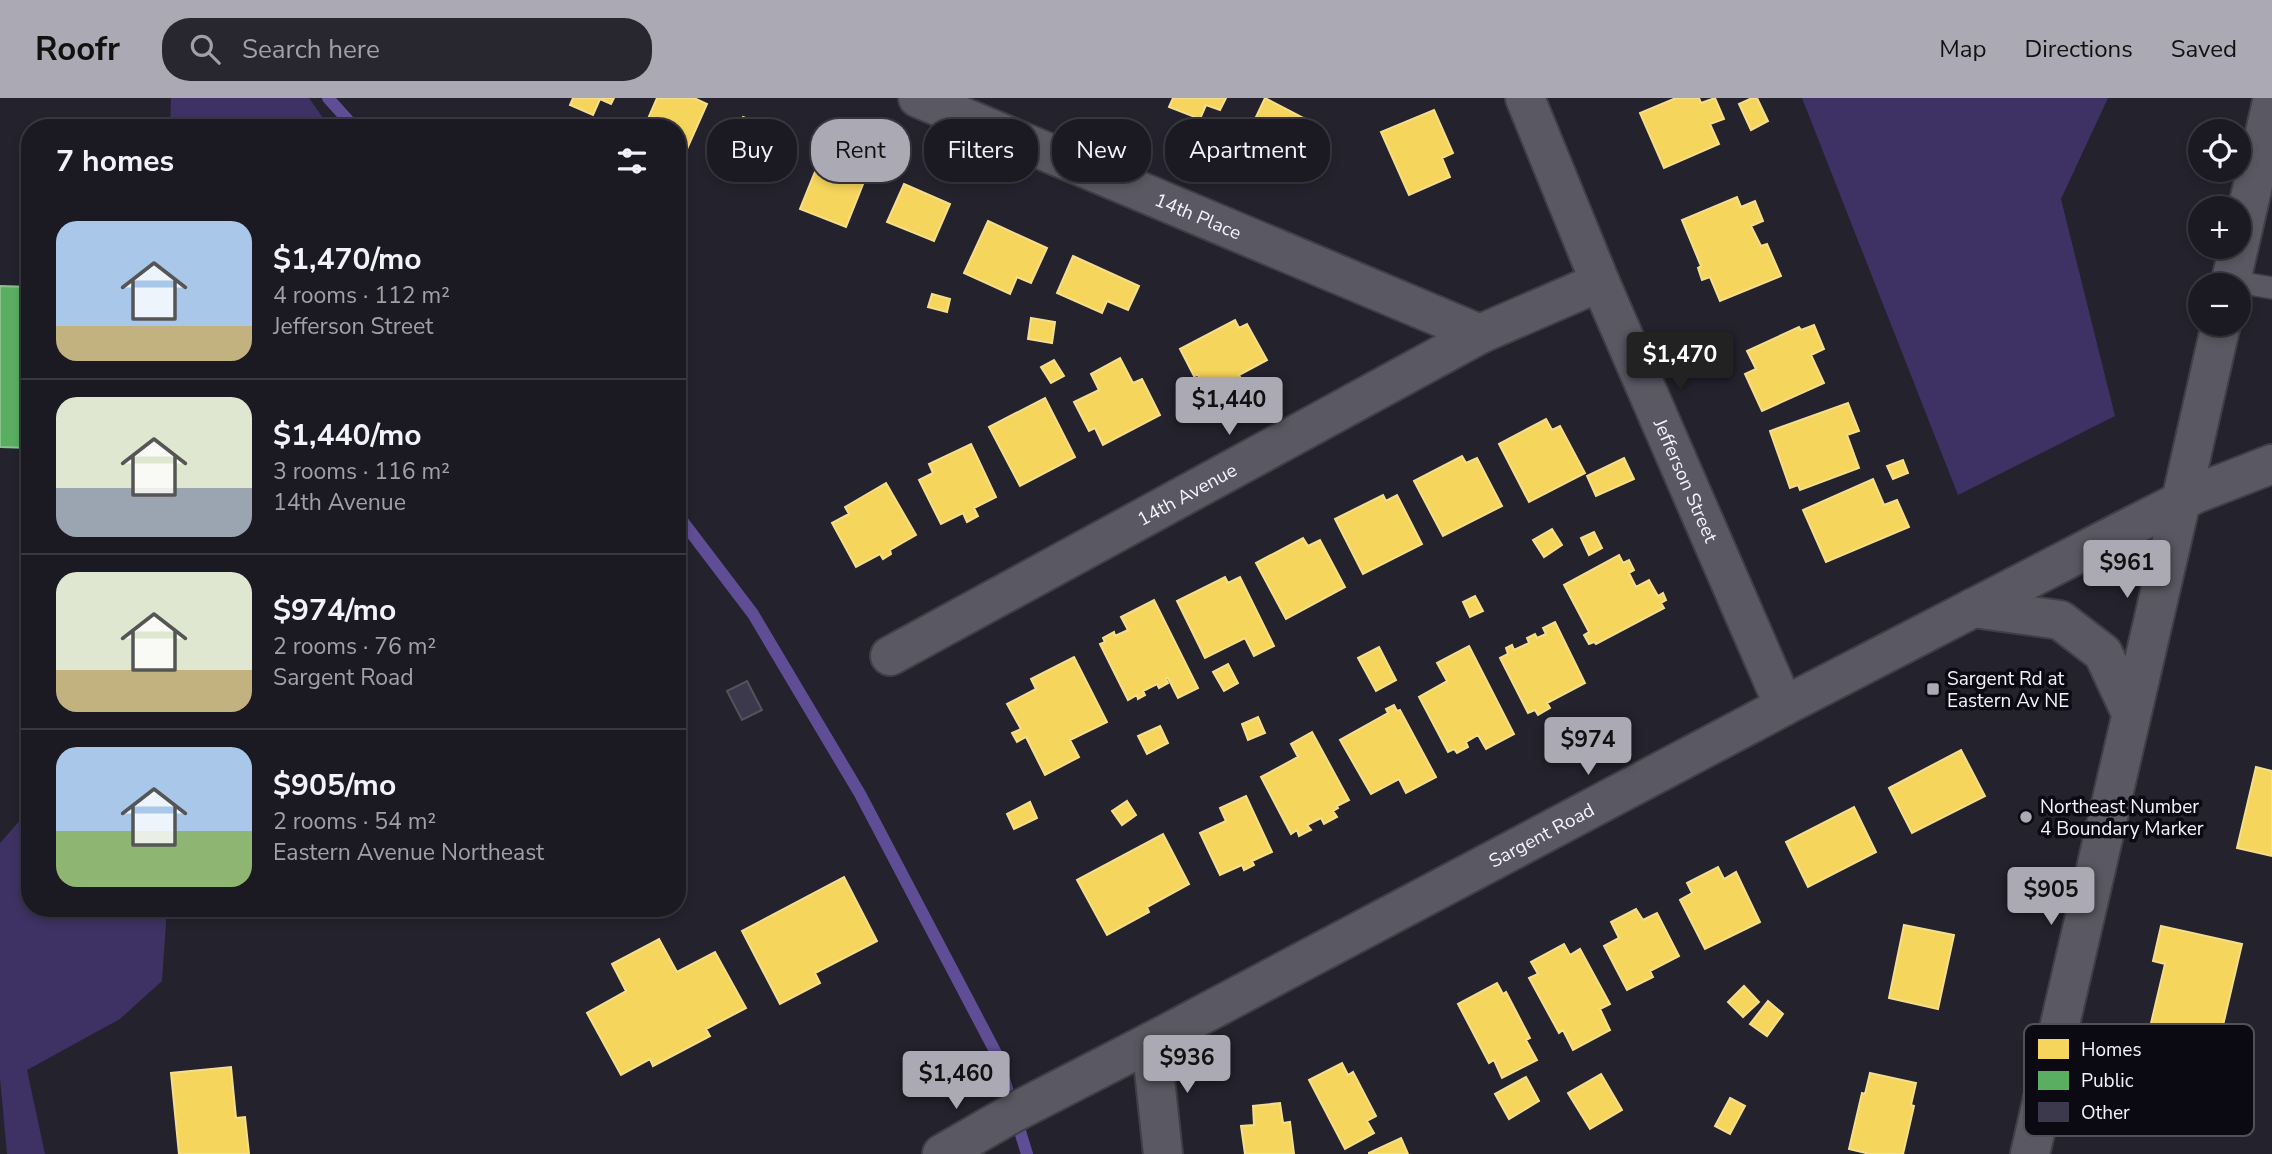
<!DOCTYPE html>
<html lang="en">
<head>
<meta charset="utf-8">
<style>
  :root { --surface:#1b1a22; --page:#28272f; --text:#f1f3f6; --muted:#a0a1a5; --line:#393840; --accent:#abaab4 }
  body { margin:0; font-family:"Nunito Sans",sans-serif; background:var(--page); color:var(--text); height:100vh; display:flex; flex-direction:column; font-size:26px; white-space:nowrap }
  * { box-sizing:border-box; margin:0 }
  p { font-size:23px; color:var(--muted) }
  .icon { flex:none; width:38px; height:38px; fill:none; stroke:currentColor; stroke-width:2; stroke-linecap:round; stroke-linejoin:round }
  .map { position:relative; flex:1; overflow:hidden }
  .drawer { position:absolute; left:21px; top:21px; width:665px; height:798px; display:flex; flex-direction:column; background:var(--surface); border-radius:28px; box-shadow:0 4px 10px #0003,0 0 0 2px var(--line) }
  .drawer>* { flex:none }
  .guide { position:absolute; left:707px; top:21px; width:665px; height:63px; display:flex; gap:14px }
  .buttons { position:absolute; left:2188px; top:21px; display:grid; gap:14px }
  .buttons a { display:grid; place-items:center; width:63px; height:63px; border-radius:50%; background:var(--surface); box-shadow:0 4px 10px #0003,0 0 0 2px var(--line); font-size:35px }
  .price { position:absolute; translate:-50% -60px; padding:0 16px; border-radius:7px; background:var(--accent); color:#111; font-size:23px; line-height:46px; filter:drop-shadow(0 2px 4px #0008) }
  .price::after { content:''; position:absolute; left:50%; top:42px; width:21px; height:16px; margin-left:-10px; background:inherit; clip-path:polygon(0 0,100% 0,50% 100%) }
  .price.on { background:#222; color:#fff }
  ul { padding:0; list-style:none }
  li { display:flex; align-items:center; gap:21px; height:175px; padding:0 35px }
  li+li { border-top:2px solid var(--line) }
  li span { display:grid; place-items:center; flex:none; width:196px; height:140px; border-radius:21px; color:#555 }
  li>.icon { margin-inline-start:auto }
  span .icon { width:84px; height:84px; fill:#fffc; stroke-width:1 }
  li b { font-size:30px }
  h2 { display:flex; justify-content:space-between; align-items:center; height:84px; padding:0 35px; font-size:30px }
  .pill { padding:0 24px; border-radius:28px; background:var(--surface); box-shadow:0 4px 10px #0003,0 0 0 2px var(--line); font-size:24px; line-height:63px }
  .pill.on { background:var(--accent); color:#111 }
  header { display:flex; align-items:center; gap:42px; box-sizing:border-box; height:98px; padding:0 35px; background:var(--accent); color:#111 }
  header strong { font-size:33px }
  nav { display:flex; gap:38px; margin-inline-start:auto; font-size:24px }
  .search { width:490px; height:63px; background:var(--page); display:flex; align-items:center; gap:18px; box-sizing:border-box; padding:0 24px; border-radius:28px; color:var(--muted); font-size:26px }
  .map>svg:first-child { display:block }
  .green { fill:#3d3263 }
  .homes { fill:#f6d55c; stroke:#f5de8c; stroke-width:2 }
  .public { fill:#5aae61; stroke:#88c390; stroke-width:2 }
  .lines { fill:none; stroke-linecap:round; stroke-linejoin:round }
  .stream { stroke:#5f4e96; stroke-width:12 }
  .building { fill:#3d394c; stroke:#54525c; stroke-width:2 }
  .service-casing { stroke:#403e46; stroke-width:24 }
  .minor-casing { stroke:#403e46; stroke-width:42 }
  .tertiary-casing { stroke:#403e46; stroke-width:42 }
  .secondary-casing { stroke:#403e46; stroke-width:42 }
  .service { stroke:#5a5862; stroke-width:21 }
  .minor { stroke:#5a5862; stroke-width:38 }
  .tertiary { stroke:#5a5862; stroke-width:38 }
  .secondary { stroke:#5a5862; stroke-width:38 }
  .poi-dot { fill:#abaab4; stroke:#0b0912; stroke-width:2.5 }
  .labels { text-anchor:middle; stroke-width:7; stroke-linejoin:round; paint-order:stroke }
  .street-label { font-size:19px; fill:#f4f3fd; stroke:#0b0912 }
  .poi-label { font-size:19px; fill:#f4f3fd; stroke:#0b0912; text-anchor:start }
  .key { fill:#0b0912; stroke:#514f58; stroke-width:2 }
  .key-label { font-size:19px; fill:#f4f3fd }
</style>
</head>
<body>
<header>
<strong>Roofr</strong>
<div class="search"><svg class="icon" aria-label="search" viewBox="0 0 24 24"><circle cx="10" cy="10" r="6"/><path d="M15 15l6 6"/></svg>Search here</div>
<nav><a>Map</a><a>Directions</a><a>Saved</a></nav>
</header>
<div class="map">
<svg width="2272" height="1056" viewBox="0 0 2272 1056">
  <rect width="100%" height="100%" fill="#24222d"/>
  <path class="green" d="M171 0H309L330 30H170Z
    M1802 0H2108L2061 101 2115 318 1958 397Z
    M30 711V810H167L162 883 120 921 27 972 45 1056H7L0 980V745Z"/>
  <path class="homes" d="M573 0H614L611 6 600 1 593 17 570 7Z
    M657 0H694L707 6 683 60 677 57V30H644Z
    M1173 0H1226L1220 12 1206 7 1200 21 1169 9Z
    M1265 0 1309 23 1308 25 1326 34 1309 68 1247 38Z
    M1676 0H1699L1701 5 1715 0 1724 21 1710 26 1719 46 1664 70 1640 15Z
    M1752 0H1757L1768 23 1751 32 1739 6Z
    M1434 12 1453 55 1442 60 1450 79 1409 97 1381 34Z
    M743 19 787 37 772 73 728 55Z
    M823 54 869 71 846 129 800 111Z
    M904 86 950 106 934 143 887 124Z
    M1737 99 1741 109 1755 103 1763 123 1751 128 1761 148 1767 146 1781 178 1720 203 1710 179 1702 182 1698 170 1701 168 1682 122Z
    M988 123 1047 150 1031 185 1017 179 1010 196 964 175Z
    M1073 158 1139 188 1128 212 1107 203 1102 215 1057 195Z
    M932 196 950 201 947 214 928 209Z
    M1031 220 1055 224 1052 245 1028 241Z
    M1235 222 1239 230 1247 226 1267 262 1239 277 1242 283 1236 288 1232 280 1207 294 1198 277 1194 278 1180 251Z
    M1814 227 1824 251 1811 257 1824 285 1762 313 1745 276 1756 271 1747 253 1799 229 1801 232Z
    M1120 260 1133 285 1142 281 1160 317 1103 347 1095 330 1089 333 1074 304 1099 292 1091 276Z
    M1054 262 1064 278 1051 285 1041 269Z
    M1045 300 1075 359 1020 388 989 329Z
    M1848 305 1859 333 1847 337 1859 370 1800 392 1798 387 1790 390 1770 333Z
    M1546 321 1552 332 1560 328 1585 375 1529 404 1499 346Z
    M971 346 996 399 974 410 978 418 967 424 963 415 941 426 919 382 933 375 929 366Z
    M1462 358 1466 365 1477 360 1502 408 1443 438 1414 383Z
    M1624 360 1634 381 1596 398 1587 378Z
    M1903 362 1908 375 1893 381 1887 368Z
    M1873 381 1884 407 1897 402 1909 429 1826 464 1803 412Z
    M886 385 916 437 890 452 891 456 883 461 880 456 856 469 832 425 849 416 845 409Z
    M1383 397 1386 403 1397 397 1422 446 1363 476 1335 421Z
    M1552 431 1562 447 1544 459 1533 442Z
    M1594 434 1602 450 1589 457 1581 440Z
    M1303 440 1308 448 1320 442 1345 489 1286 521 1256 465Z
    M1619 457 1623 465 1629 462 1634 472 1629 475 1636 489 1649 482 1658 498 1663 495 1666 502 1661 505 1664 510 1596 546 1594 544 1589 546 1584 537 1589 534 1564 487Z
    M1225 479 1228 485 1240 479 1274 548 1254 558 1245 540 1205 560 1177 503Z
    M1475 498 1483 513 1470 519 1463 504Z
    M1154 502 1198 590 1178 600 1168 580 1166 581 1168 585 1159 590 1157 586 1143 593 1145 597 1138 601 1137 597 1128 602 1100 546 1105 544 1103 540 1114 534 1115 538 1128 532 1121 519Z
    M1555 524 1585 585 1547 605 1550 610 1538 617 1535 612 1528 615 1500 560 1508 556 1506 550 1512 547 1514 552 1529 545 1527 540 1535 536 1537 540 1546 536 1543 530Z
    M1469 548 1514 636 1486 651 1478 637 1466 644 1468 649 1457 655 1454 651 1448 654 1419 599 1447 583 1437 565Z
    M1379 549 1396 582 1376 593 1358 560Z
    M1074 559 1107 624 1070 642 1079 659 1045 677 1026 639 1017 644 1012 635 1021 631 1007 606 1036 591 1031 581Z
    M1228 566 1238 585 1224 593 1213 574Z
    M1394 607 1397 613 1400 612 1436 679 1406 695 1399 681 1371 696 1340 642 1388 615 1386 611Z
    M1258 619 1265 635 1248 642 1242 626Z
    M1160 628 1168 645 1147 656 1138 638Z
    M1312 634 1349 702 1337 708 1338 710 1333 713 1337 719 1324 726 1321 720 1307 727 1311 732 1299 738 1297 732 1291 736 1261 679 1298 659 1291 646Z
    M1961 652 1985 698 1912 735 1889 690Z
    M2256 669 2272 673V758L2237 750Z
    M1246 698 1272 754 1252 763 1254 767 1244 772 1242 767 1220 777 1200 735 1226 723 1220 710Z
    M1127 703 1136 717 1122 727 1112 713Z
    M1030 704 1037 720 1014 731 1007 716Z
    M1854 709 1876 754 1808 789 1786 744Z
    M1163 736 1189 786 1147 809 1149 814 1107 837 1077 782Z
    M1718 769 1724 781 1736 774 1760 824 1705 851 1680 802 1692 795 1687 785Z
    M844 779 877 843 815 875 820 885 780 906 742 833Z
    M1636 811 1643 822 1657 815 1679 858 1650 873 1653 879 1627 892 1604 848 1619 840 1611 824Z
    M1904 827 1954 837 1938 911 1889 900Z
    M2161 828 2242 846 2214 966 2220 968 2219 975 2213 973 2208 994 2127 975 2136 940 2147 942 2165 866 2153 863Z
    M659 841 677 874 715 854 746 910 706 931 710 938 653 968 650 961 621 977 587 915 626 893 612 866Z
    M1564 846 1570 857 1580 851 1610 906 1600 911 1610 932 1573 952 1563 932 1559 935 1529 880 1538 876 1531 864Z
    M1497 885 1503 896 1506 894 1530 940 1526 942 1537 962 1502 980 1494 962 1489 965 1458 906Z
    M1744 888 1759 904 1743 919 1728 904Z
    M1768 903 1783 916 1767 938 1750 926Z
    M1342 965 1348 977 1353 974 1376 1018 1367 1023 1374 1035 1345 1051 1309 982Z
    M231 969 236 1020 245 1019 249 1056H179L171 975Z
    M1870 975 1916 985 1911 1007 1914 1008 1903 1056H1870L1849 1051 1862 995 1865 996Z
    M1601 976 1622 1012 1590 1031 1568 995Z
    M1526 979 1539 1003 1509 1021 1495 996Z
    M1730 1000 1745 1008 1730 1036 1715 1028Z
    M1280 1005 1283 1025 1290 1024 1294 1056H1245L1241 1028 1254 1027 1253 1008Z
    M1401 1040 1408 1056H1369V1055Z"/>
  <path class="public" d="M0 188 30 189V350L0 349Z"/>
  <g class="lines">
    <path class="stream" d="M328 0 355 30
      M677 416 753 516 860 696 996 955 1027 1056"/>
  </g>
  <path class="building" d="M747 583 762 612 742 622 727 593Z"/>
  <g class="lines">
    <g class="service-casing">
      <path id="service" d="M2231 183 2272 190"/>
    </g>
    <g class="minor-casing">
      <g id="minor">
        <path id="s1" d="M918 0 1480 236"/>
        <path id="s2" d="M1525 0 1600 184 1784 608"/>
        <path d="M2230 187 2272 4"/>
        <path d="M2181 403 2221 226"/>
        <path id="s3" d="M890 558 1480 236 1600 184"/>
        <path d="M1151 944 1163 1056"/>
      </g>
    </g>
    <g class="tertiary-casing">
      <path id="tertiary" d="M2030 1056 2181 403"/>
    </g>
    <g class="secondary-casing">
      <g id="secondary">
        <path d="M1973 510 2060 522 2103 555 2131 615"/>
        <path id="s4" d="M942 1056 1013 1015 1151 944 1784 608 2128 430 2195 396 2272 366"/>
      </g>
    </g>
    <use href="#service" class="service"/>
    <use href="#minor" class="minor"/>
    <use href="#tertiary" class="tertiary"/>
    <use href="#secondary" class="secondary"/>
  </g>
  <g class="poi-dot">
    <rect x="1926" y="584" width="14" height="14" rx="3.5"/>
    <circle cx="2026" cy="719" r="7"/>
  </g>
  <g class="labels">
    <g class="street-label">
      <text dy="7" stroke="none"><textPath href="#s1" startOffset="304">14th Place</textPath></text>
      <text dy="7" stroke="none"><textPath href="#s2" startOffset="415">Jefferson Street</textPath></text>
      <text dy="7" stroke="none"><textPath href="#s3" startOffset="338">14th Avenue</textPath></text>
      <text dy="7" stroke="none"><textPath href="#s4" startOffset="679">Sargent Road</textPath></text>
    </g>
    <g class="poi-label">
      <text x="1947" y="587">Sargent Rd at<tspan x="1947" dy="22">Eastern Av NE</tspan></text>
      <text x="2040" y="715">Northeast Number<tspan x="2040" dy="22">4 Boundary Marker</tspan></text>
    </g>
  </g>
  <rect x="2024" y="926" width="230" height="112" rx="10" class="key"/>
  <rect x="2038" y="941" width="31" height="20" fill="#f6d55c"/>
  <rect x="2038" y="973" width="31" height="19" fill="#5aae61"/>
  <rect x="2038" y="1004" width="31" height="20" fill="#3d394c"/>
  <g class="key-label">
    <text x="2081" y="958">Homes</text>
    <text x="2081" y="989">Public</text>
    <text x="2081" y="1021">Other</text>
  </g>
</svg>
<div class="buttons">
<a><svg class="icon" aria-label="locate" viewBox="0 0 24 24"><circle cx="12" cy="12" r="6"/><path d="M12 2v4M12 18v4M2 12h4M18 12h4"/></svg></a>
<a>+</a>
<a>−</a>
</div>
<b class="price on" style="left:1680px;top:294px">$1,470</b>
<b class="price" style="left:1229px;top:339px">$1,440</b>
<b class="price" style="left:2127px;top:502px">$961</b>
<b class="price" style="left:1588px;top:679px">$974</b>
<b class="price" style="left:2051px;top:829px">$905</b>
<b class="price" style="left:1187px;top:997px">$936</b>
<b class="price" style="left:956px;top:1013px">$1,460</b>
<div class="guide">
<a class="pill">Buy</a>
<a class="pill on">Rent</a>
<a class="pill">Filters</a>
<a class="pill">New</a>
<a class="pill">Apartment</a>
</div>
<section class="drawer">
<h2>7 homes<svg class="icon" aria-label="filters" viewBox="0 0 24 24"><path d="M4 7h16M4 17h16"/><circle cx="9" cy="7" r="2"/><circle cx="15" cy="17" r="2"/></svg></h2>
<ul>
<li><span style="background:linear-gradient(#a9c7e8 75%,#c2b280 0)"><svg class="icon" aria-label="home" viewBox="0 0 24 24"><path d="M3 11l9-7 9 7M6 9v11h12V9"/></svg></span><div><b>$1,470/mo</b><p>4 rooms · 112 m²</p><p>Jefferson Street</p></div></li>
<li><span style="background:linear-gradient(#dfe7d0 65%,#9aa5b1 0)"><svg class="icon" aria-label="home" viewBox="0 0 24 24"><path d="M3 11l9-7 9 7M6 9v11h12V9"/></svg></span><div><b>$1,440/mo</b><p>3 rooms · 116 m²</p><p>14th Avenue</p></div></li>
<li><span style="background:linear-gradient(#dfe7d0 70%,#c2b280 0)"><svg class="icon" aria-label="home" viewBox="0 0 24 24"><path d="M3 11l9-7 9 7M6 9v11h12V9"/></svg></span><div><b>$974/mo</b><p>2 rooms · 76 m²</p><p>Sargent Road</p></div></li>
<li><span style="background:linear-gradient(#a9c7e8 60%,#8fb573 0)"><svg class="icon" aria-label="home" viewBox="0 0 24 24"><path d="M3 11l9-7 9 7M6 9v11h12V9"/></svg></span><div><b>$905/mo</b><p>2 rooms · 54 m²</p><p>Eastern Avenue Northeast</p></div></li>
</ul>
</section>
</div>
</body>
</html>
